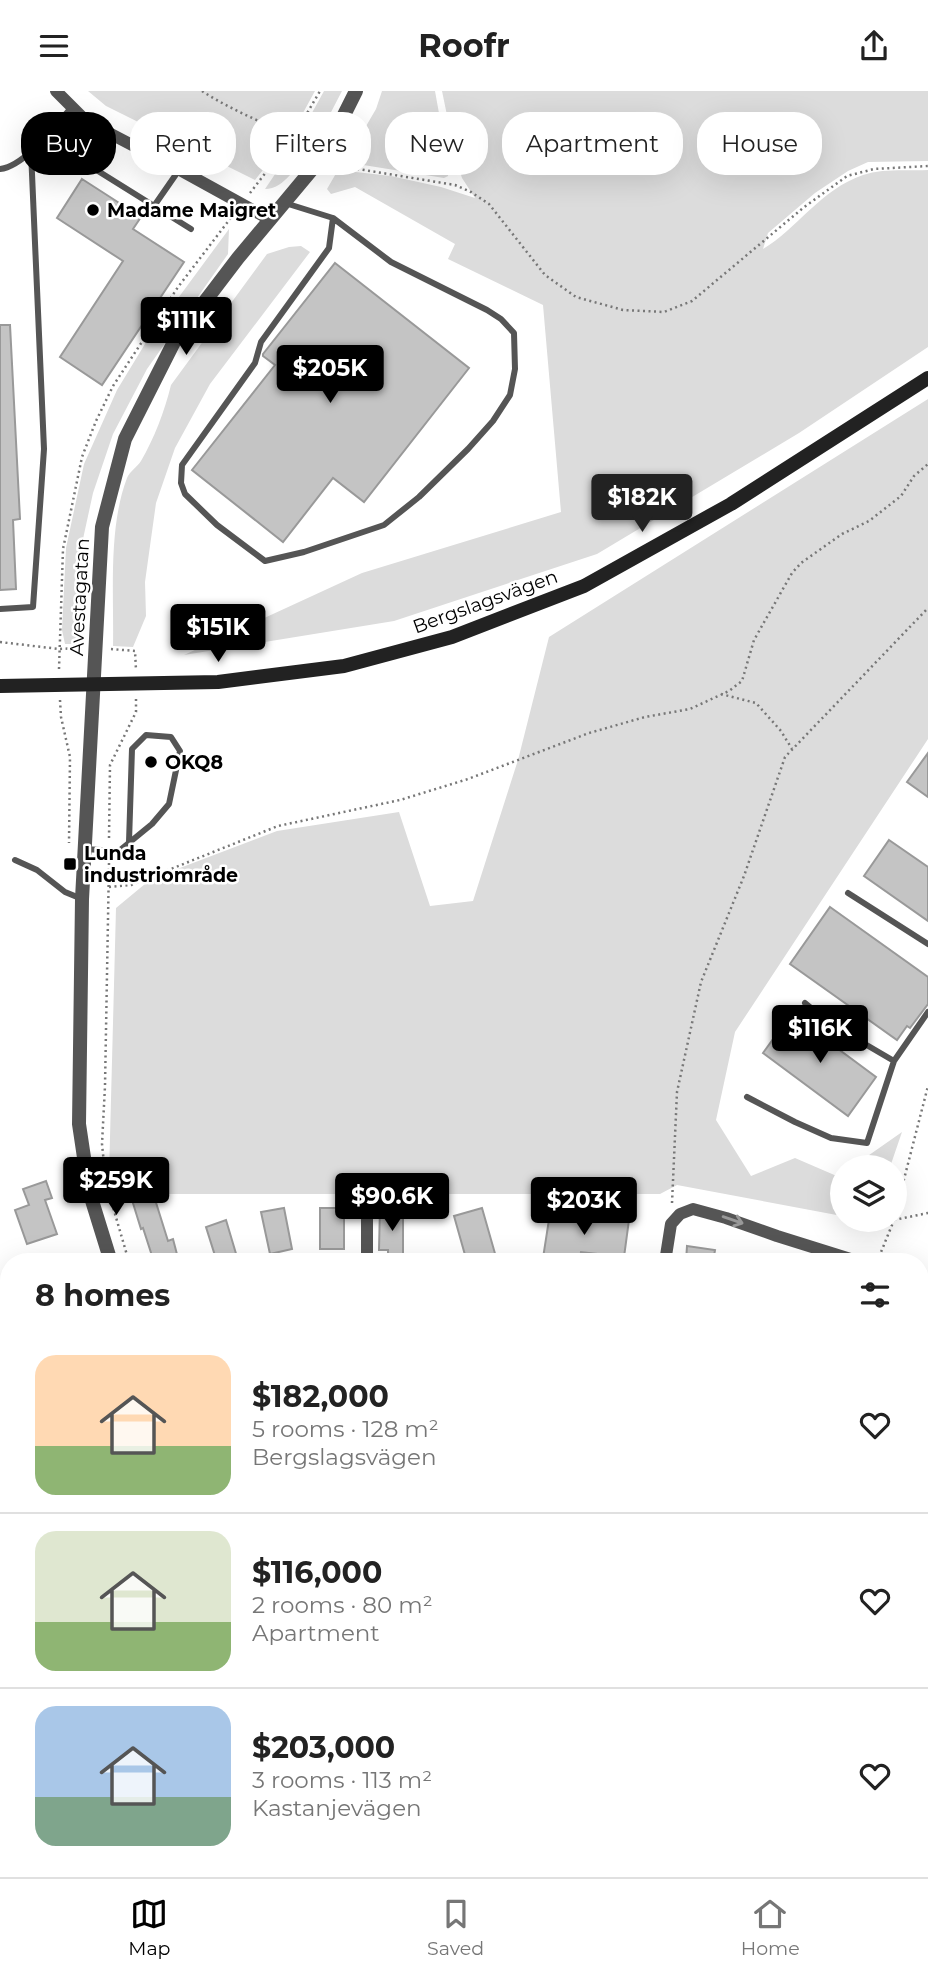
<!DOCTYPE html>
<html lang="en">
<head>
<meta charset="utf-8">
<style>
  :root { --surface:#fff; --page:#f6f6f6; --text:#222; --muted:#767676; --line:#e0e0e0; --accent:#000 }
  body { margin:0; font-family:Montserrat,sans-serif; background:var(--page); color:var(--text); height:100vh; display:flex; flex-direction:column; font-size:26px; white-space:nowrap }
  * { box-sizing:border-box; margin:0 }
  p { font-size:23px; color:var(--muted) }
  .icon { flex:none; width:38px; height:38px; fill:none; stroke:currentColor; stroke-width:2; stroke-linecap:round; stroke-linejoin:round }
  .map { position:relative; flex:1; overflow:hidden }
  .drawer { position:absolute; left:0px; top:1162px; width:929px; height:625px; display:flex; flex-direction:column; background:var(--surface); border-radius:28px 28px 0 0; box-shadow:0 7px 28px #0002 }
  .drawer>* { flex:none }
  .hud { position:absolute; left:21px; top:21px; width:887px; height:63px; display:flex; gap:14px }
  .controls { position:absolute; left:830px; top:1064px; display:grid; gap:14px }
  .controls a { display:grid; place-items:center; width:77px; height:77px; border-radius:50%; background:var(--surface); box-shadow:0 7px 28px #0002; font-size:35px }
  .price { position:absolute; translate:-50% -60px; padding:0 16px; border-radius:7px; background:var(--accent); color:#fff; font-size:23px; line-height:46px; filter:drop-shadow(0 2px 4px #0008) }
  .price::after { content:''; position:absolute; left:50%; top:42px; width:21px; height:16px; margin-left:-10px; background:inherit; clip-path:polygon(0 0,100% 0,50% 100%) }
  .price.on { background:#222; color:#fff }
  ul { padding:0; list-style:none }
  li { display:flex; align-items:center; gap:21px; height:175px; padding:0 35px }
  li+li { border-top:2px solid var(--line) }
  li span { display:grid; place-items:center; flex:none; width:196px; height:140px; border-radius:21px; color:#555 }
  li>.icon { margin-inline-start:auto }
  span .icon { width:84px; height:84px; fill:#fffc; stroke-width:1 }
  li b { font-size:30px }
  h2 { display:flex; justify-content:space-between; align-items:center; height:84px; padding:0 35px; font-size:30px }
  .tag { padding:0 24px; border-radius:28px; background:var(--surface); box-shadow:0 7px 28px #0002; font-size:24px; line-height:63px }
  .tag.on { background:var(--accent); color:#fff }
  header { display:flex; justify-content:space-between; align-items:center; height:91px; padding:0 35px; background:var(--surface); font-size:32px; font-weight:700 }
  .menu { display:flex; justify-content:space-around; align-items:center; height:98px; border-top:2px solid var(--line); background:var(--surface); font-size:19px; color:var(--muted) }
  .menu a { display:grid; justify-items:center; gap:4px }
  .menu .on { color:var(--accent) }
  .map>svg:first-child { display:block }
  .green { fill:#dcdcdc }
  .building { fill:#c4c4c4; stroke:#999; stroke-width:2 }
  .lines { fill:none; stroke-linecap:round; stroke-linejoin:round }
  .path { stroke:#777; stroke-width:2.5; stroke-dasharray:2 3.5; stroke-linecap:butt }
  .service { stroke:#555; stroke-width:6 }
  .minor { stroke:#555; stroke-width:12 }
  .tertiary { stroke:#555; stroke-width:14 }
  .secondary { stroke:#222; stroke-width:14 }
  .oneway { stroke:#999 }
  .poi-dot { fill:#000; stroke:#fff; stroke-width:2.5 }
  .labels { text-anchor:middle; stroke-width:5; stroke-linejoin:round; paint-order:stroke }
  .poi-label { font-size:19px; font-weight:bold; fill:#000; stroke:#fff; text-anchor:start }
  .street-label { font-size:19px; fill:#000; stroke:#fff }
</style>
</head>
<body>
<header><svg class="icon" aria-label="menu" viewBox="0 0 24 24"><path d="M4 6h16M4 12h16M4 18h16"/></svg>Roofr<svg class="icon" aria-label="share" viewBox="0 0 24 24"><path d="M12 15V3M7 8l5-5 5 5M5 13v7h14v-7"/></svg></header>
<div class="map">
<svg width="928" height="1786" viewBox="0 0 928 1786">
  <rect width="100%" height="100%" fill="#fff"/>
  <path class="green" d="M88 0H315L292 42 255 89 106 15Z
    M324 0H342L316 50 302 40Z
    M382 0H435L449 78 448 85 444 87 351 72 347 68 376 18Z
    M442 0H928V70L868 71 848 80 815 102 768 142 763 158C797 138 821 98 863 84 883 77 907 80 928 79V256L799 342 597 463 394 530 184 564 362 482 561 421 543 214 448 168 455 153 355 96 331 103 327 98 338 79 391 85 441 96 475 107 462 87 456 68Z
    M296 52 308 59C297 74 285 98 265 98Z
    M229 138 228 163 147 278 113 343 93 402 83 448 76 553H65L62 539 66 457 84 373 117 299 148 248Z
    M301 155 310 161 210 293 175 357 156 412 145 491 146 525 133 556 113 555C114 502 108 437 127 387 130 380 137 376 141 370 154 348 165 319 171 294L267 163 289 156Z
    M928 308V648L735 941 716 1029 751 1085 795 1067 839 1086 842 1084V1125L677 1094 660 1103H121L109 1085 116 817 151 788 277 740 399 721 430 815 473 810 518 669 549 546Z
    M902 1041 890 1076H852Z"/>
  <path class="building" d="M82 88 141 126 133 138 184 171 102 294 60 266 123 170 57 127Z
    M335 172 469 277 364 411 333 387 283 451 192 379 275 274 263 265V263Z
    M0 234H10L20 428 13 429 16 498 0 499Z
    M928 662V706L907 691Z
    M889 749 928 776V830L864 785Z
    M830 816 928 886V913L910 937 907 935 897 949 790 873Z
    M791 923 876 986 848 1025 763 962Z
    M46 1090 52 1107 45 1109 57 1143 27 1153 15 1119 29 1114 23 1098Z
    M153 1102 168 1150 173 1148 179 1171H154L143 1137 141 1138 132 1109Z
    M380 1116H403V1171H388V1159H379Z
    M284 1117 292 1158 270 1163 261 1121Z
    M320 1117H344V1158H320Z
    M482 1117 496 1166 481 1171H467L454 1125Z
    M550 1122 601 1129V1126L629 1129 624 1166 581 1161 579 1171 543 1167Z
    M226 1129 237 1166 217 1171 206 1136Z
    M687 1155 715 1159 713 1171H686Z"/>
  <g class="lines">
    <path class="path" d="M202 0C237 23 277 36 312 57
      M337 69 358 78 455 94 471 101 489 113 545 184 576 206 623 219 664 221 692 210 803 117 847 85 874 78 928 75
      M250 102 293 46 320 0
      M0 551 59 558 80 557
      M111 558 135 560 136 579
      M59 578 63 458 82 366 96 330 113 295 178 196 233 124
      M721 603 756 612 781 640 792 658
      M60 609 61 626 70 666 69 752
      M109 747 110 674 136 621V606
      M109 772 105 995 102 1053 106 1092 129 1171
      M109 796 131 794 278 735 400 709 468 688 589 642 645 626 690 618 729 600 742 590 754 549 792 482 801 472 842 443 869 430 901 405 914 385 928 373
      M672 1112 677 1001 701 891 744 785 785 666 928 517
      M894 1127 928 995
      M894 1129 928 1122
      M877 1171 894 1129"/>
    <path class="service" d="M45 44 98 80 191 138
      M0 78C25 75 55 35 71 17
      M285 112 333 127 391 171 487 219 501 228 514 242 515 278 510 304 493 330 468 358 419 406 384 434 304 461 265 470 217 434 185 403 181 392 182 374 255 272 261 251 329 157 333 127
      M154 115 179 79
      M0 518 33 516 44 358 31 60
      M84 758 119 760 152 733 169 713 180 660 171 646 146 644 132 658 129 751
      M15 769 37 779 65 801 82 808
      M848 802 928 853
      M805 912 829 932 894 970
      M747 1006 795 1031 831 1047 867 1052 894 970 928 921"/>
    <path class="minor" d="M56 0 86 30 180 79 269 128
      M367 1108V1171
      M665 1171 671 1133 680 1123 693 1118 726 1127 777 1145 860 1171
      M0 1530 9 1528
      M920 1603 928 1604
      M0 1672 9 1692
      M46 1778 49 1786
      M484 1778 485 1786
      M835 1778 843 1786
      M819 1786 821 1778"/>
    <path class="tertiary" d="M111 1171 89 1100 79 1033 82 808 102 436 125 348 174 251 238 167 324 64 356 0
      M317 1778 320 1786"/>
    <path class="secondary" d="M0 595 218 591 344 575 452 546 584 495 731 413 928 287"/>
  </g>
  <defs><path id="oneway-shaft" d="M-6 0H5M1.5-3L5.5 0L1.5 3" fill="none" stroke-width="1.6" stroke-linecap="round" stroke-linejoin="round" transform="scale(1.75)"/></defs>
  <use class="oneway" href="#oneway-shaft" transform="translate(733 1129) rotate(19)"/>
  <g class="poi-dot">
    <circle cx="93" cy="119" r="7"/>
    <circle cx="151" cy="671" r="7"/>
    <rect x="63" y="766" width="14" height="14" rx="3.5"/>
  </g>
  <g class="labels">
    <g class="poi-label">
      <text x="107" y="126">Madame Maigret</text>
      <text x="165" y="678">OKQ8</text>
      <text x="84" y="769">Lunda<tspan x="84" dy="22">industriområde</tspan></text>
    </g>
    <g class="street-label">
      <text transform="translate(79 506) rotate(-87)" y="7">Avestagatan</text>
      <text transform="translate(485 510) rotate(-20)" y="7">Bergslagsvägen</text>
    </g>
  </g>
</svg>
<div class="controls">
<a><svg class="icon" aria-label="layers" viewBox="0 0 24 24"><path d="M12 4l9 5-9 5-9-5zM3 14l9 5 9-5"/></svg></a>
</div>
<b class="price" style="left:186px;top:266px">$111K</b>
<b class="price" style="left:330px;top:314px">$205K</b>
<b class="price on" style="left:642px;top:443px">$182K</b>
<b class="price" style="left:218px;top:573px">$151K</b>
<b class="price" style="left:820px;top:974px">$116K</b>
<b class="price" style="left:116px;top:1126px">$259K</b>
<b class="price" style="left:392px;top:1142px">$90.6K</b>
<b class="price" style="left:584px;top:1146px">$203K</b>
<div class="hud">
<a class="tag on">Buy</a>
<a class="tag">Rent</a>
<a class="tag">Filters</a>
<a class="tag">New</a>
<a class="tag">Apartment</a>
<a class="tag">House</a>
</div>
<section class="drawer">
<h2>8 homes<svg class="icon" aria-label="filters" viewBox="0 0 24 24"><path d="M4 7h16M4 17h16"/><circle cx="9" cy="7" r="2"/><circle cx="15" cy="17" r="2"/></svg></h2>
<ul>
<li><span style="background:linear-gradient(#ffd9b3 65%,#8fb573 0)"><svg class="icon" aria-label="home" viewBox="0 0 24 24"><path d="M3 11l9-7 9 7M6 9v11h12V9"/></svg></span><div><b>$182,000</b><p>5 rooms · 128 m²</p><p>Bergslagsvägen</p></div><svg class="icon" aria-label="heart" viewBox="0 0 24 24"><path d="M12 20l-8-8c-3-5 5-10 8-4 3-6 11-1 8 4z"/></svg></li>
<li><span style="background:linear-gradient(#dfe7d0 65%,#8fb573 0)"><svg class="icon" aria-label="home" viewBox="0 0 24 24"><path d="M3 11l9-7 9 7M6 9v11h12V9"/></svg></span><div><b>$116,000</b><p>2 rooms · 80 m²</p><p>Apartment</p></div><svg class="icon" aria-label="heart" viewBox="0 0 24 24"><path d="M12 20l-8-8c-3-5 5-10 8-4 3-6 11-1 8 4z"/></svg></li>
<li><span style="background:linear-gradient(#a9c7e8 65%,#7fa58c 0)"><svg class="icon" aria-label="home" viewBox="0 0 24 24"><path d="M3 11l9-7 9 7M6 9v11h12V9"/></svg></span><div><b>$203,000</b><p>3 rooms · 113 m²</p><p>Kastanjevägen</p></div><svg class="icon" aria-label="heart" viewBox="0 0 24 24"><path d="M12 20l-8-8c-3-5 5-10 8-4 3-6 11-1 8 4z"/></svg></li>
</ul>
</section>
</div>
<nav class="menu">
<a class="on"><svg class="icon" aria-label="map" viewBox="0 0 24 24"><path d="M3 6l6-2 6 2 6-2v14l-6 2-6-2-6 2zM9 4v14M15 6v14"/></svg>Map</a>
<a><svg class="icon" aria-label="saved" viewBox="0 0 24 24"><path d="M7 4h10v16l-5-4-5 4z"/></svg>Saved</a>
<a><svg class="icon" aria-label="home" viewBox="0 0 24 24"><path d="M3 11l9-7 9 7M6 9v11h12V9"/></svg>Home</a>
</nav>
</body>
</html>
